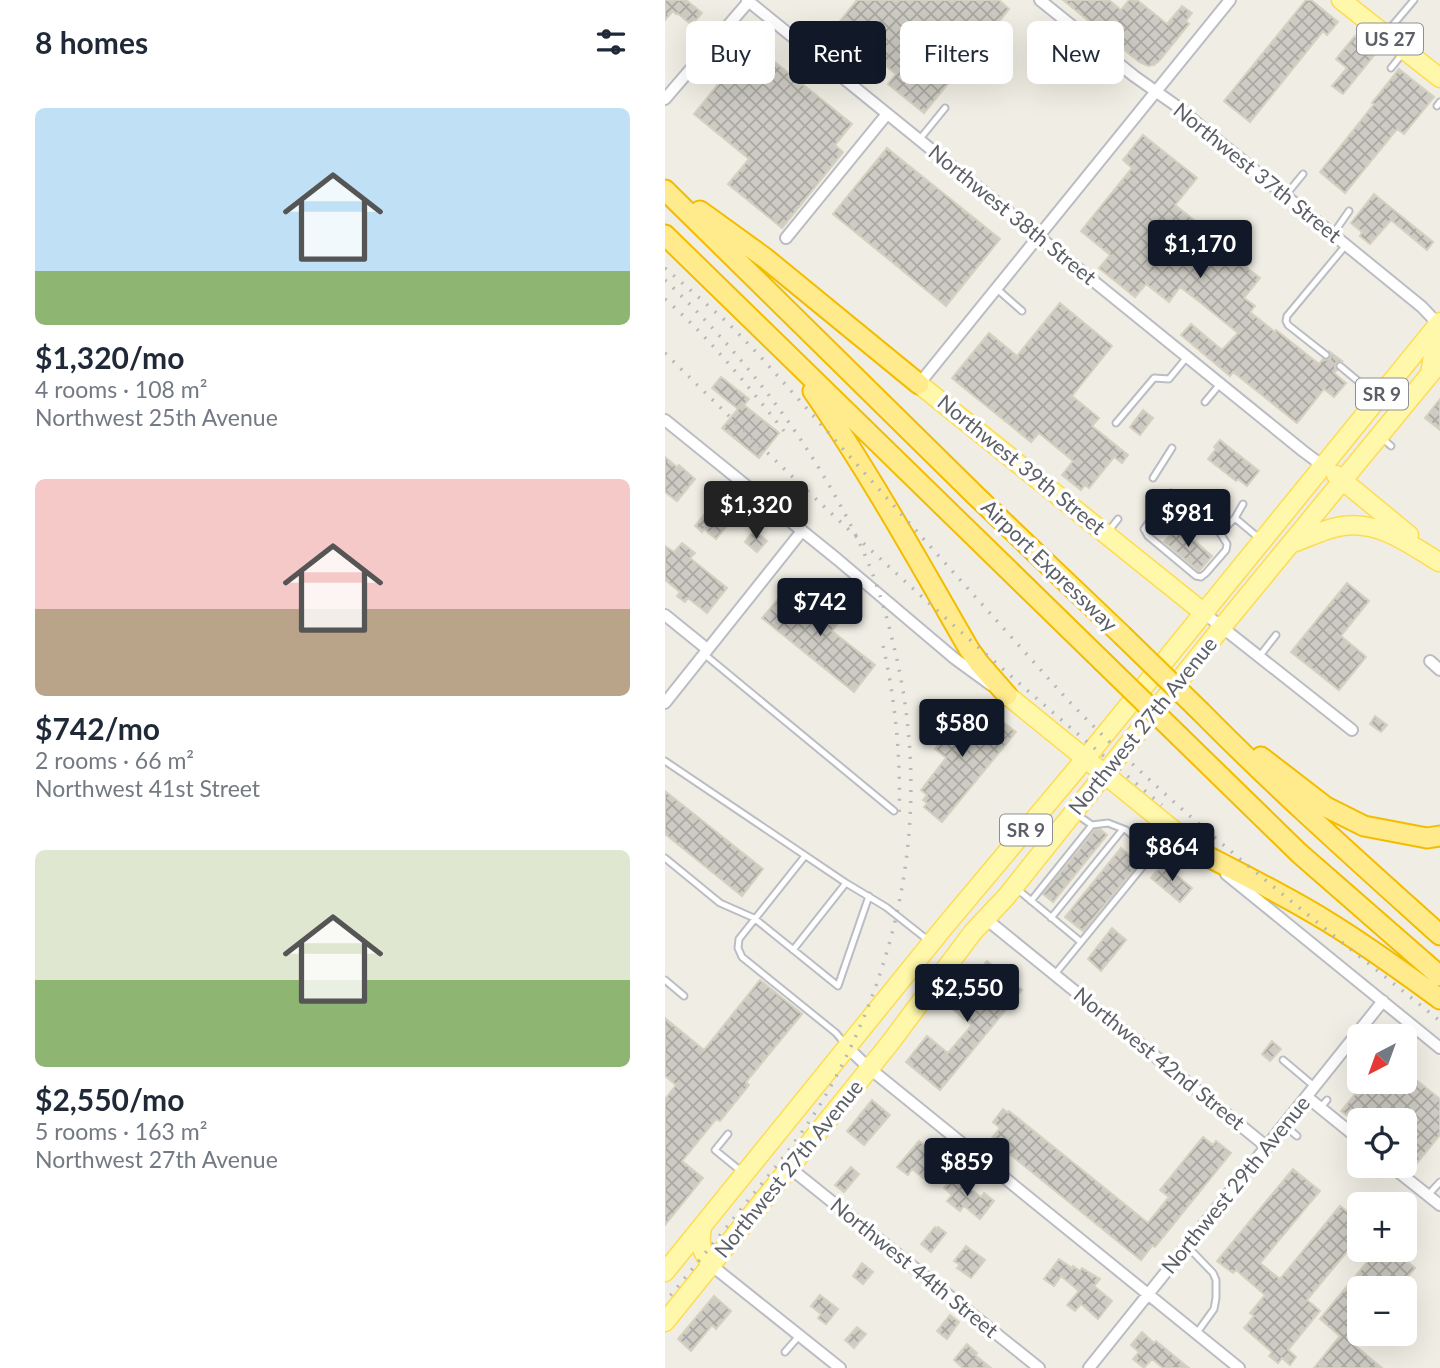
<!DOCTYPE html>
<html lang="en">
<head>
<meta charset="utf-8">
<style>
  :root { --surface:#fff; --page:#f6f6f7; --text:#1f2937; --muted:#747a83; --accent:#111827 }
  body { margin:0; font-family:Lato,sans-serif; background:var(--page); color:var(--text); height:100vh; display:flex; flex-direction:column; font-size:26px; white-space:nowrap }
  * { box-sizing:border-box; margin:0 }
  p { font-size:23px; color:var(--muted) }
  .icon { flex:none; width:38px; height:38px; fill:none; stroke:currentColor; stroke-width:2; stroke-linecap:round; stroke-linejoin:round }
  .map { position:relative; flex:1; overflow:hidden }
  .side { display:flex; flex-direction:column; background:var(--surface); width:665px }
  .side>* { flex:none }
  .hud { position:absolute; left:21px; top:21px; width:648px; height:63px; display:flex; gap:14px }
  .needle { width:46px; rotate:221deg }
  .buttons { position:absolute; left:682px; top:1024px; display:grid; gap:14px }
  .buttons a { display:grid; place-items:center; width:70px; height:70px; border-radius:10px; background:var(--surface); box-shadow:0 7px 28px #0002; font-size:35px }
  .price { position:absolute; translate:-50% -60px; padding:0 16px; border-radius:7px; background:var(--accent); color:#fff; font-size:23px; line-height:46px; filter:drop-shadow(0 2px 4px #0008) }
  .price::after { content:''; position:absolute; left:50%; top:42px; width:21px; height:16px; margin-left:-10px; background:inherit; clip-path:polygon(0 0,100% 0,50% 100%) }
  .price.current { background:#222; color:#fff }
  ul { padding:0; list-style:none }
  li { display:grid; align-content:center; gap:14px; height:371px; padding:0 35px }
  li span { display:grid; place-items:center; height:217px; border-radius:10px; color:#555 }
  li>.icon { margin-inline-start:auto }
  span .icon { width:126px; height:126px; fill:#fffc; stroke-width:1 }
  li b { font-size:30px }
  h2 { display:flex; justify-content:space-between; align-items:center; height:84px; padding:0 35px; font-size:30px }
  .tag { padding:0 24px; border-radius:10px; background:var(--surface); box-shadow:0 7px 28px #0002; font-size:24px; line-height:63px }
  .tag.current { background:var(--accent); color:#fff }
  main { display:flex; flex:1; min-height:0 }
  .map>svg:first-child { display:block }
  .building { fill:url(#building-cross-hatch); stroke:#d5d1c1; stroke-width:2 }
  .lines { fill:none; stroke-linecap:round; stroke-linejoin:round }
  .lane-casing { stroke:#bbbdc4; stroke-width:9 }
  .street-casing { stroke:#bbbdc4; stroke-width:14 }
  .primary-casing { stroke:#fedc4f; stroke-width:21 }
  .highway-casing { stroke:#f4bc00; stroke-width:23 }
  .lane { stroke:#fff; stroke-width:5 }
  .street { stroke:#fff; stroke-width:10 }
  .primary { stroke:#fff8aa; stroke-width:18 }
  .highway { stroke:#ffeb8c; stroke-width:19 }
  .rail { stroke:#b7b8b9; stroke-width:3.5; stroke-dasharray:2 9; stroke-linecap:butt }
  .highway-bridge-casing { stroke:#f4bc00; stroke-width:23; stroke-linecap:butt }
  .highway-bridge { stroke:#ffeb8c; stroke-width:19 }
  .labels { text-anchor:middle; stroke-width:7; stroke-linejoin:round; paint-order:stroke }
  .shield { fill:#fff; stroke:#8d8f94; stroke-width:2 }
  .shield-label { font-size:19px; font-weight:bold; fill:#5c5f66 }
  .street-label { font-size:21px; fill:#5c5f66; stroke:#fff }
</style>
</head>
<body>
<main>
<section class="side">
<h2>8 homes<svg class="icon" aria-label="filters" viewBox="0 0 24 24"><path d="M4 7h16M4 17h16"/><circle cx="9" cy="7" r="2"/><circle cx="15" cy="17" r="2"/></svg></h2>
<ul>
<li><span style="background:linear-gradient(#bfe0f5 75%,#8fb573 0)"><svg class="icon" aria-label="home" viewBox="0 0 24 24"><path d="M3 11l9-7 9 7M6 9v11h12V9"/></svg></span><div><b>$1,320/mo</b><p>4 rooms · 108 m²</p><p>Northwest 25th Avenue</p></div></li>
<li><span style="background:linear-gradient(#f6c9c9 60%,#b9a48a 0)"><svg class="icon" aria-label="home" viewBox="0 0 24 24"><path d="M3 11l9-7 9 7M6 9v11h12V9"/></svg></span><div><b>$742/mo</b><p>2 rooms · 66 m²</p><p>Northwest 41st Street</p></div></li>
<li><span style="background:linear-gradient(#dfe7d0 60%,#8fb573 0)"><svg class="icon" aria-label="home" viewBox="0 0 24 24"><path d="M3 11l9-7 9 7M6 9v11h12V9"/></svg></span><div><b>$2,550/mo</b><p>5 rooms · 163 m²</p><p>Northwest 27th Avenue</p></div></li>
</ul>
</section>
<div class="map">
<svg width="775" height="1368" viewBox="0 0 775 1368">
  <defs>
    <pattern id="building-cross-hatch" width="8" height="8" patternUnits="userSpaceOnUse" patternTransform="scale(1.75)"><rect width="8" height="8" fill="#cdcbc3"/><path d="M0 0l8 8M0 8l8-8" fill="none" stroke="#aaa8a2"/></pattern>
  </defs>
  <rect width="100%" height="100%" fill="#f0eee4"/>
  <path class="building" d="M0 0H21L37 13 27 25 12 13 11 14 8 11 0 20Z
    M192 0H334L344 9 259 113 223 84 231 74 171 26Z
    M398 0H444L456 10 464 0H472L502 24 517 6 527 13 521 21 524 24 494 61 489 65 483 66 474 62Z
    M641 0H646L673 22 662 35 658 31 585 122 559 101Z
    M690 36 711 53 678 94 667 86 682 68 671 59Z
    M80 38 187 124 170 145 178 152 117 228 63 184 84 159 29 114 76 56 70 50Z
    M734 69 769 97 739 134 732 129 680 193 655 172 709 104 707 103Z
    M478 135 532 178 510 205 553 239 550 243 595 278 579 298 590 306 585 312 610 332 611 330 654 364 658 359 661 360 665 359 666 355 665 352 677 361 671 363 670 367 672 370 669 373 681 383 669 397 659 389 632 423 568 372 565 376 516 335 526 324 557 350 573 333 536 303 515 287 504 302 481 284 470 297 434 268 445 255 416 231 467 168 458 160Z
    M222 148 335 239 281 306 168 214Z
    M709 194 768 242 762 250 726 220 705 244 695 236 697 232 686 223Z
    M395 303 447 346 407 396 434 418 427 426 463 455 457 463 449 457 424 488 420 485 416 490 397 475 408 461 374 433 366 442 287 378 324 333 352 356Z
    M56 377 84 399 79 405 114 433 94 458 57 428 73 409 47 388Z
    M775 399V430L760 418Z
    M478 410 488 418 475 435 465 427Z
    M555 440 594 471 582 486 573 479 571 481 543 459 551 449 549 447Z
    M0 457 12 467 14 465 30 479 12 501 0 492Z
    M48 504 55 509 51 514 57 519 54 522 61 527 51 539 39 529 37 532 30 526Z
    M513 526 547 556 534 571 499 542Z
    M89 530 102 541 92 552 80 542Z
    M17 543 30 553 25 558 62 588 42 613 23 598 20 602 12 596 15 592 0 580V546L9 552Z
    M682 583 704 601 676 636 701 657 674 690 626 652Z
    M119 592 148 616 163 596 182 612 167 631 210 665 189 692 97 618Z
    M321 709 351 732 277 822 259 807 262 803 258 800 262 795 256 790 281 758 270 749 273 746 260 736 267 727 257 719 265 710 298 737Z
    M710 716 722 725 716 732 705 724Z
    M0 791 98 869 77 896 0 834Z
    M435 829 442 835 388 902 378 894 430 830Z
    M456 848 474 863 418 931 400 917Z
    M498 864 527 888 515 902 486 878Z
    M447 928 461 940 436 971 423 959Z
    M322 961 357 990 275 1090 241 1062 262 1036 283 1053 307 1025 285 1007Z
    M95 980 137 1014 81 1082 84 1085 55 1121 51 1119 17 1161 38 1178 0 1225V1099L11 1085 0 1076V1018L39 1050Z
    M607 1041 616 1049 605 1061 597 1054Z
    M740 1071 775 1099V1135L747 1169 740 1163V1120H695V1126L676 1111 700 1082H740Z
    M207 1100 225 1115 199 1145 182 1131Z
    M338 1109 343 1113 344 1111 483 1223 504 1197 495 1190 538 1137 548 1145 551 1141 566 1153 490 1247 488 1245 476 1260 326 1139 335 1128 328 1122Z
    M254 1141 274 1157 272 1159 275 1161 263 1176 261 1174 258 1178 247 1169 243 1175 232 1167Z
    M186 1167 194 1174 179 1192 170 1185Z
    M628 1169 655 1191 595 1263 615 1279 675 1206 695 1222V1236L642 1300 655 1311 623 1350 631 1357 625 1365 617 1358 613 1363 604 1356 607 1352 579 1328 589 1316 585 1313 600 1295 571 1270 568 1273 552 1261Z
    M289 1176 316 1197 319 1193 329 1201 315 1219 299 1206 295 1211 282 1201 287 1195 279 1188Z
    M270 1227 272 1229 273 1227 281 1233 266 1252 256 1244Z
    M301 1246 320 1260 306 1278 292 1268 295 1265 289 1261Z
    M712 1250H728L750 1268 733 1288H695V1335L687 1343 717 1368H649L675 1336 655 1319Z
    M394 1259 407 1268 408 1266 415 1271 417 1268 435 1279 429 1286 447 1301 433 1319 416 1304 410 1311 402 1305 414 1291 396 1276 389 1286 379 1279Z
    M197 1263 208 1272 198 1284 188 1276Z
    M155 1295 173 1309 161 1324 153 1318 156 1314 146 1306Z
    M49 1296 66 1311 51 1329 47 1325 26 1351 13 1339Z
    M285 1315 294 1322 282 1339 272 1331Z
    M192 1327 201 1334 189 1348 180 1340Z
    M477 1332 489 1343 491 1341 524 1368H498L487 1359 479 1368 468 1359 474 1352 466 1345Z
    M302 1344 312 1353 310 1355 326 1368H298L289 1360Z"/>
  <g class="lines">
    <g class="lane-casing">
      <path id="lane" d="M722 32 749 0
        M726 68 738 53
        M772 106 775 102
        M254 140 280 108
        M620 196 638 174
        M668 234 684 211
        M332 289 357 311
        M661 355 623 325 621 321 622 316 681 245
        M675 366 711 396
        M540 402 555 384
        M451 423 489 378 504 379 522 357
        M717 438 726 446
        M488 478 507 448
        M506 493 479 529 483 536 531 576 536 577 541 573 561 550 562 544 555 533 570 518
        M578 504 570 518 595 539
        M442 533 453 519
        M39 654 229 811
        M594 657 611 635
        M0 761 181 883 221 907 264 941
        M411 814 427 825 443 823 461 830 487 853
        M140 856 74 939 73 948 77 957 171 1033 181 1045
        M0 858 55 903 89 918 173 986 204 896
        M352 889 416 942
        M366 901 427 825
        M386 918 458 829
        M128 950 181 883
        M390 974 506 832
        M0 980 19 996
        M618 1060 650 1087
        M655 1108 662 1100
        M619 1125 632 1136
        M63 1134 50 1150 77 1172
        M763 1195 775 1182
        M522 1246 548 1273 551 1280V1298L549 1309 531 1334
        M120 1352 134 1336"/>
    </g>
    <g class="street-casing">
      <path id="street" d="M82 0 638 451 658 466
        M375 0 469 76 513 107 546 135 757 307 773 324
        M0 99 85 0
        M121 238 222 114
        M254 384 565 0
        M0 420 172 559 289 658 326 685
        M539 613 687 730
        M0 615 42 649
        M765 661 775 670
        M0 703 137 531
        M561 874 775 1048
        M321 919 602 1147
        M183 1048 204 1068 574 1368
        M642 1097 695 1140
        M726 1166 775 1205
        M125 1168 374 1368
        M46 1265 175 1368
        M424 1368 718 1001"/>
    </g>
    <g class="primary-casing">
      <path id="primary" d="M676 0 775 78
        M765 374 769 350 775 339
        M254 384 539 613
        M671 475 744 535
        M631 542C646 536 662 528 678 526 715 521 744 544 774 562
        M342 695 538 854
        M37 1227C34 1245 36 1250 46 1265
        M0 1272 280 926 420 759 775 322
        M0 1322 225 1043 308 932 341 897 557 627 775 362"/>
    </g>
    <g class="highway-casing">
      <path id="highway" d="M0 190 311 496 457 635
        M35 211 100 258 254 384
        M0 235 437 661
        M148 391C205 474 254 562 304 649L314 663 342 695
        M536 712C613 790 694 862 775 935
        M515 737 634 853 775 976
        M596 757 661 807 699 826 762 838 775 836
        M538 854C579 875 621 896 660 920 700 944 738 972 775 999"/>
    </g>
    <use href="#lane" class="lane"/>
    <use href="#street" class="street"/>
    <use href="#primary" class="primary"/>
    <use href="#highway" class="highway"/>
    <path class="rail" d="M0 268 63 323 93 354 400 697C514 817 647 917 775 1021
      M0 280C79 355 147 443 194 542 210 575 221 612 229 647 266 798 241 948 167 1084 145 1125 115 1162 85 1198 57 1233 28 1268 0 1302
      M0 299C45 338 82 385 119 431
      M0 353C159 511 325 662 497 805
      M218 646C231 703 236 760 234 819"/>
    <g class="highway-bridge-casing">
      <path id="highway-bridge" d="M457 635 536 712
        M437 661 515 737"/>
    </g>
    <use href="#highway-bridge" class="highway-bridge"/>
  </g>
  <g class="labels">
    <g class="shield">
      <rect x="692" y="23.5" width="66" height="31" rx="5"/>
      <rect x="691" y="378.5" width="52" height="31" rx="5"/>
      <rect x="335" y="814.5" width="52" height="31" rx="5"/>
    </g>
    <g class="shield-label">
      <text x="725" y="46">US 27</text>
      <text x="717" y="401">SR 9</text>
      <text x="361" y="837">SR 9</text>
    </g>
    <g class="street-label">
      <text transform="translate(592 173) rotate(39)" y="7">Northwest 37th Street</text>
      <text transform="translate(347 215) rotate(39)" y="7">Northwest 38th Street</text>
      <text transform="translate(356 465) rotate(39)" y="7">Northwest 39th Street</text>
      <text transform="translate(384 566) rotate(44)" y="7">Airport Expressway</text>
      <text transform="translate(478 726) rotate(-51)" y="7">Northwest 27th Avenue</text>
      <text transform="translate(494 1059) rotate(39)" y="7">Northwest 42nd Street</text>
      <text transform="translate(124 1169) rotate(-51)" y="7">Northwest 27th Avenue</text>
      <text transform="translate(571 1185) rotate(-51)" y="7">Northwest 29th Avenue</text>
      <text transform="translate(249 1268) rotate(39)" y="7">Northwest 44th Street</text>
    </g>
  </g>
</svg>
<div class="buttons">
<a><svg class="needle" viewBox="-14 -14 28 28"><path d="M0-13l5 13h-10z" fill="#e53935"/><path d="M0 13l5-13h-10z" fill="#747a83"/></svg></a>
<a><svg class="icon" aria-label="locate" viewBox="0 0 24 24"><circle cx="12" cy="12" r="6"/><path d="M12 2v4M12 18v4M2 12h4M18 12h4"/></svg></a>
<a>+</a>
<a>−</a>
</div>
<b class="price" style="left:535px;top:280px">$1,170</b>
<b class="price current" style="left:91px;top:541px">$1,320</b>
<b class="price" style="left:523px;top:549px">$981</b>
<b class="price" style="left:155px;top:638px">$742</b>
<b class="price" style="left:297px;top:759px">$580</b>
<b class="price" style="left:507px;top:883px">$864</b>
<b class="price" style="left:302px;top:1024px">$2,550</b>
<b class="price" style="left:302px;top:1198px">$859</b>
<div class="hud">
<a class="tag">Buy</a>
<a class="tag current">Rent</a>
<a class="tag">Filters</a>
<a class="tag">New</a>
</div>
</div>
</main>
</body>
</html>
